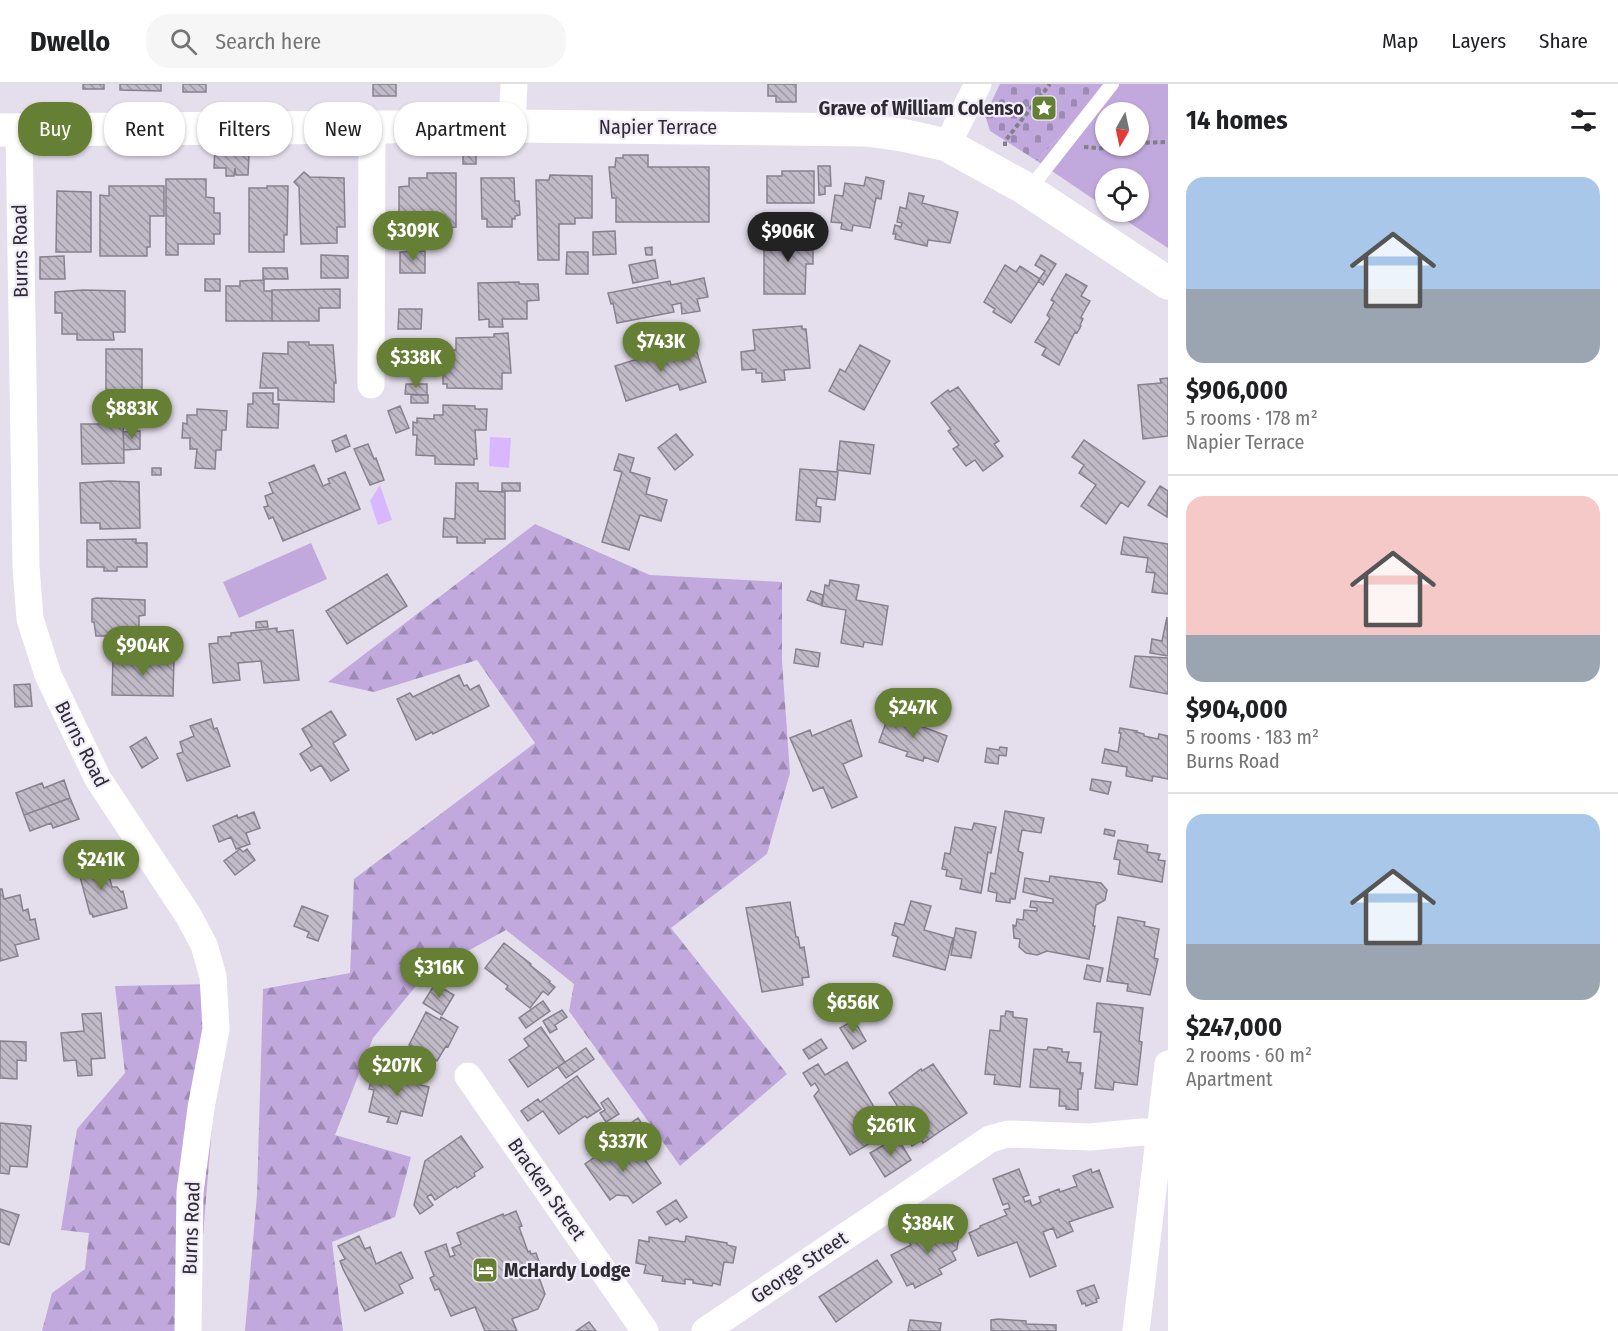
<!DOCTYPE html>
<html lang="en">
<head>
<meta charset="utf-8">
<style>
  :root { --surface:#fff; --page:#f6f6f6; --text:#202124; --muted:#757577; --line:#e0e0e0; --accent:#658034 }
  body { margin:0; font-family:"Fira Sans Condensed",sans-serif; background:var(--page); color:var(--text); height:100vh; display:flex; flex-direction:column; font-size:22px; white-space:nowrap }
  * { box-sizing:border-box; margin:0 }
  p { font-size:20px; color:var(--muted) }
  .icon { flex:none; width:33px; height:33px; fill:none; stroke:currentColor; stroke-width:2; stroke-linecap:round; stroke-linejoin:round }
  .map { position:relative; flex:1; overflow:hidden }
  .sheet { display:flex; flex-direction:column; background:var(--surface); width:450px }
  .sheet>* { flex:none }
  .guide { position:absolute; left:18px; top:18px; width:570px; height:54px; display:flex; gap:12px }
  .needle { width:39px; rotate:189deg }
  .fabs { position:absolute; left:1095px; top:18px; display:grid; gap:12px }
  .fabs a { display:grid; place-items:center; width:54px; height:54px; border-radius:50%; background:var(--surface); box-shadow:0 2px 4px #0004; font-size:30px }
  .price { position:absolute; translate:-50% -51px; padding:0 14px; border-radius:21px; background:var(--accent); color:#fff; font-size:20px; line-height:39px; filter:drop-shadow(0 2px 3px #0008) }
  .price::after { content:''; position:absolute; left:50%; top:36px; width:18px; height:14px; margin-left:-9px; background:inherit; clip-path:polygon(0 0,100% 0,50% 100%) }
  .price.selected { background:#222; color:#fff }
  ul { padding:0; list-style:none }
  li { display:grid; align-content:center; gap:12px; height:318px; padding:0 18px }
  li+li { border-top:2px solid var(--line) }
  li span { display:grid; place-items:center; height:186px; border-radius:18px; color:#555 }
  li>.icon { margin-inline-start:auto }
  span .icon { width:108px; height:108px; fill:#fffc; stroke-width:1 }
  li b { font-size:26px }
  h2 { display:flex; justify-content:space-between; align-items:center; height:72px; padding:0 18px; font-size:26px }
  .tag { padding:0 21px; border-radius:24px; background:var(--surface); box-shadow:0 2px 4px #0004; font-size:21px; line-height:54px }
  .tag.selected { background:var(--accent); color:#fff }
  header { display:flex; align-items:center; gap:36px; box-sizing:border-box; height:84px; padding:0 30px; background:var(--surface); border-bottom:2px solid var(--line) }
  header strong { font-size:28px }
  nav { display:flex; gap:33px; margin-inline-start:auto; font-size:21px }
  .search { width:420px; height:54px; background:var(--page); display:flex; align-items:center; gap:15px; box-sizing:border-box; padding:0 21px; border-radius:24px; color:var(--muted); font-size:22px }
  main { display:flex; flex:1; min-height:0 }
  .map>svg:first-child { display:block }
  .forest { fill:url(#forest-firs) }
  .cemetery { fill:url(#cemetery-stones) }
  .park { fill:#c1a9dd; fill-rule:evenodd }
  .water { fill:#d9b7fe }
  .building { fill:url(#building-back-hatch); stroke:#87818e; stroke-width:1.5 }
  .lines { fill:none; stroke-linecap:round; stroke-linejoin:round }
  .path { stroke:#838089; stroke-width:4; stroke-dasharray:4.5 3; stroke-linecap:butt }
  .lane { stroke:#fff; stroke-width:14 }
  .street { stroke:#fff; stroke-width:27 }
  .secondary { stroke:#fff; stroke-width:33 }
  .labels { text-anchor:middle; stroke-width:4.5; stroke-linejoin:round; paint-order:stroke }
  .poi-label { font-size:20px; font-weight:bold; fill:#2e2c31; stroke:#f2ecfa; text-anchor:end }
  .street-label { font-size:20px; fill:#2e2c31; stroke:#f2ecfa }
</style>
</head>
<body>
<header>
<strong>Dwello</strong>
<div class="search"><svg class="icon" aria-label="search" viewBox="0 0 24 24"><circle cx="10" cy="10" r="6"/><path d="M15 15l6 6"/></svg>Search here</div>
<nav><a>Map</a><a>Layers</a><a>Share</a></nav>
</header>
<main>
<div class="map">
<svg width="1168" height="1247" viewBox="0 0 1168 1247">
  <defs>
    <pattern id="forest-firs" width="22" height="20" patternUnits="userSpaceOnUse" patternTransform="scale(1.5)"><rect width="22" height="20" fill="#c1a9dd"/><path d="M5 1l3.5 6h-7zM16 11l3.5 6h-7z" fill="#9d8ab4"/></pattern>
    <pattern id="cemetery-stones" width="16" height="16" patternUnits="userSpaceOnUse" patternTransform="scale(1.5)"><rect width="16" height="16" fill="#c1a9dd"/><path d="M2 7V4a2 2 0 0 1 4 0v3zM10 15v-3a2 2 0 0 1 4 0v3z" fill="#9d8ab4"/></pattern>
    <pattern id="building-back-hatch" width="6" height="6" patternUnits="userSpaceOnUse" patternTransform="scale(1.5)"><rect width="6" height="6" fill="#c1bbc8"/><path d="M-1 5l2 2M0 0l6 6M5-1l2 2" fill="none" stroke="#9d98a3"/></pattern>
  </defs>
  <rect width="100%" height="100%" fill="#e5dfed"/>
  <path class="forest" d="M535 440 650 491 782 498V577L790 689 767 770 671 844 787 990 680 1082 569 927 574 900 506 846 426 890 373 954 335 1051 411 1073 395 1133 332 1158 343 1247H245L257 1111 263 905 350 889 354 795 535 659 477 576 374 608 328 598Z
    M213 900 218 971 196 1235 197 1247H42L52 1209 85 1185 89 1149 61 1146 77 1045 125 989 115 902Z"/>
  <path class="cemetery" d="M1000 0H1107L1037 77 990 47 985 31Z"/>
  <path class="park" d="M1107 0H1168V164L1113 128H1138V94H1106L1105 123 1037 77ZM1106 28H1138V62H1106Z
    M311 459 327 495 239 534 223 498Z"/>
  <path class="water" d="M490 353 511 354 509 384 489 382Z
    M380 401 392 436 378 441 370 417Z"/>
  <path class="building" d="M83 0H104V5H83Z
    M120 0H161V7L120 6Z
    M183 0H206V8H183Z
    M373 0H396V12H373Z
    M768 0H796V18H776V12H768Z
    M463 60H476V80H463Z
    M215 62H236V71H249L248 91H236L235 84 234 92H226V84H214Z
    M623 71H648V83H709V138H616V114H612L609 83H615L616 74H623Z
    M818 82H830L831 102H825V110L819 111Z
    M782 87H814V119H767V92H782Z
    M304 88 310 93 344 94 345 143H337V159L301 160 299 103 294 98Z
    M427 89H456V143L438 144V147H419V137L399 135V103L409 102V94H427Z
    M550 91 592 92V134H575V140H559V176H538L536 96H549Z
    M866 93 884 97 881 115 876 114 870 144 853 141 852 147 841 145 842 139 831 138 835 111 843 112 845 99 864 102Z
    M481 94H514L515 117H519L520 131 515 132V135H512V143H487V135H482Z
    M166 95H206V113L214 114V129H220V150H214V160H178V171H166Z
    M109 102H164V132H150V163H147V172H100V111L109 112Z
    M267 102H288L287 151H284V168H249V104H267Z
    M57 107 91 108V168H56Z
    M909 109 924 112 922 119 958 128 950 159 928 156 927 162 895 155 896 150H893L895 141 901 143 902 139 897 138 900 123 906 125Z
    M805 143V155H813V180H806L805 210H764V160H783V144Z
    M615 147 616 170 593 171V148Z
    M652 163V171H646L645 164Z
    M425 167V189H400V168Z
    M567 168H588V190H566Z
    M321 171 348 172V194H321Z
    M1041 171 1056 180 1043 201 1038 197 1045 187 1035 181Z
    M64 172 65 195H40V173Z
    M655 176 658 194 633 199 629 181Z
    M1005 181 1016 188 1020 182 1040 195 1011 239 993 228 995 225 984 218Z
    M263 184H287L288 195H263Z
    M1066 190 1087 202 1081 212 1090 217 1081 233 1083 235 1080 241 1081 242 1077 249 1075 248 1059 281 1042 271 1046 264 1035 258 1050 234 1047 231 1054 218 1051 216Z
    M704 194 708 213 697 215 700 227 682 230 681 219 672 221 674 228 617 239 613 219 611 220 608 209 670 197 671 201Z
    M205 195H220V207H205Z
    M264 196V207H272V237H226V202H240V197Z
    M519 198V200H538L539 216 527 217V235H502L503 243H489V235L479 236 478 199Z
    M340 205V224H319V237H272V206Z
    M83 206 125 207V248H113L114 256H77V250H62V229H55V208Z
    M399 225H422L421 245H398Z
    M802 242V245H806L810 284 784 286 785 296 762 298V289H756V285L742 286 741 268 755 266 753 246Z
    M508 249 511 289H502V305L447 304V300H443V283L447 284 446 279H448L447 266H456V254L494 253V250Z
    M288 258H309V261H333L336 299H334V318L278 316V304H260L263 269 288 270Z
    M860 261 890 277 864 326 829 307 840 285 845 288Z
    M695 262 706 298 680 306 678 300 626 317 615 282 641 274V275L668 267 673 266V269Z
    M106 265H142V313H106Z
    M1168 294V352L1143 355 1138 301 1161 299 1160 295Z
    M406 300H427V311L405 310Z
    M958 303 999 357 994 360 1003 372 983 387 975 376 966 382 953 365 959 361 948 347 951 345 931 319 948 306 950 308Z
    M253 309H273V320H279L278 344 247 343 248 320H253Z
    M411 311H428V319H411Z
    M443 321 475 322V325H487L486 346H475L477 375H474V381L435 380V372L416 371 417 351H413V338L417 339V334L434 335V331H443Z
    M400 322 409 344 396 349 388 327Z
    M197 325 227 327 226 346H222L221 366H216L215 385 195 384 197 365H190V354H182L183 339 187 340V331H197Z
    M123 330 124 379 82 380 81 340H102L101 331Z
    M140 347V365L124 366 123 348Z
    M676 350 693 371 675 386 658 364Z
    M346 351 350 362 336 368 332 357Z
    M1084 356 1145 398 1128 423 1121 418 1106 440 1081 422 1096 401 1079 389 1084 381 1072 373Z
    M840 357 874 361 870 390 837 386Z
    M368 360 374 375 376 374 384 396 370 401 354 365Z
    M619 370 634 374 630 388 650 394 646 410 667 416 661 437 640 431 629 466 602 458 622 388 614 386Z
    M314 381 323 402 330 399 328 395 345 388 360 425 283 457 273 433 269 435 264 423 268 422 265 412 273 409 269 399Z
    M152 384H161V391H152Z
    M800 385 838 388 835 416 817 414 816 422 821 423 820 438 796 436Z
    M109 397 139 398 140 444 100 445V439H81L80 399Z
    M456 399H478V407L505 408V455H485V459H457V453H443L444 434 455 435Z
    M502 399H520V407H502Z
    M1160 402 1168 407 1167 433 1148 421Z
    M1124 453 1168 460V510L1152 508 1155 489 1146 488 1148 474 1121 470Z
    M136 455V459H147V483H117V487H104V483H87V456Z
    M387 490 407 522 347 560 326 527Z
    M830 496 859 501 856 516 888 522 882 561 864 558 863 563 841 559 846 526 822 522 825 501 829 502Z
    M811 507 823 511 821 521 807 516Z
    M96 514 145 516V531L139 532V548H142V561H124V556H110V552H96L94 538H92V515Z
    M1167 533 1168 572 1150 569 1152 555 1162 557Z
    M267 537 268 543 256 544V538Z
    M277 544V548L293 546 299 596 264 599 261 577 238 579 240 596 213 599 209 560 218 559V553L231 552V549Z
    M796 565 820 569 818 583 794 579Z
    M1135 572 1168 574V610L1130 603Z
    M113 574 174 575 173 612 112 611Z
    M459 591 464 602 467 601 470 606 479 601 489 622 433 650 432 648 416 656 397 615 410 609 413 613Z
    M30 600 32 622 15 623 14 601Z
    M331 627 346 651 333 659 349 686 331 697 321 681 311 687 300 670 312 662 302 645Z
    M889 630 947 652 938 678 924 673 923 677 906 672 908 668 879 658Z
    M211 635 214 645 217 644 230 682 187 697 177 670 183 668 180 658 194 652 190 642Z
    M851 636 862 672 843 680 857 713 832 724 823 703 813 707 790 654 810 646 812 652Z
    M1120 644 1137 647 1136 648 1144 650V652L1158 655 1159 650 1168 652V695L1153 692 1152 697 1126 692 1127 683 1102 679 1105 665 1118 668 1121 649H1119Z
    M146 653 158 674 142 684 130 663Z
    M1000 663 1007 664 1006 672 999 671 998 680 985 678 987 664 999 666Z
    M1092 695 1111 698 1108 710 1090 706Z
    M64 696 70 714 24 731 16 709 42 699 44 704Z
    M70 714 79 735 53 744 51 739 30 747 24 731Z
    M1005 727 1044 734 1041 749 1022 746 1018 767 1023 769 1015 815H1010V819L996 817 997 809 988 807 991 789 995 790Z
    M254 728 260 744 246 749 250 760 236 765 231 753 219 758 213 742 237 731 238 734Z
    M974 739 996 743 991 769 988 768 981 809 960 805 962 795 946 792 947 786 942 785 945 769 950 770 955 743 972 746Z
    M1105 745 1115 747 1114 752 1104 750Z
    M1118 756 1148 761 1147 768 1160 770 1158 776 1165 777 1162 798 1118 790 1120 776 1114 775Z
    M240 765 243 768 247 765 255 776 235 791 224 777Z
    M105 778 112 803H117L121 808 123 807 127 824 93 833 92 830H90L79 789 81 788 80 785Z
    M1050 792 1101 799 1107 806 1105 816 1096 821 1093 842H1095L1089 875 1047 867 1037 871 1026 869 1019 863 1020 855 1014 854 1013 841 1016 842 1017 835 1023 836 1024 826 1037 827V824L1030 823 1031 817 1053 819V815L1023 808 1025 794 1049 798Z
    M0 805H2L4 815 20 811 23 827 28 825 30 836 35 835 39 855 15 861 18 872 0 877Z
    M911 817 931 822 924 846 953 854 945 886 893 872 898 853 892 851 895 839 904 841Z
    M790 818 796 853H798L800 864 804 863 809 893 802 894 803 901 762 908 746 824Z
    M302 822 328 832 318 857 307 853 309 848 294 842Z
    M1118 833 1145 838 1144 842 1159 845 1154 874 1158 875 1150 911 1127 907 1128 900 1107 897Z
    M956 844 976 848 971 874 951 871Z
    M504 859 531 880 530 881 550 897 549 898 555 903 548 911 543 907 530 924 506 905 508 902 485 884Z
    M1087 881 1103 884 1100 898 1084 895Z
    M435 900 454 911 442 931 423 919Z
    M543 917 550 927 526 944 519 934Z
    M1097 919 1143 924 1139 957 1142 958 1137 1001 1114 998 1113 1006 1095 1004 1101 948H1094Z
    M562 926 567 933 555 941 557 945 550 949 543 937Z
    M1006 927 1013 928V933L1027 935 1020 1003 994 1000 995 991 985 990 990 946 1000 947 1001 932H1005Z
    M426 928 440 936 441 933 458 943 448 963 446 962 437 977 409 961Z
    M101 929 105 974 91 975 92 991 78 992 76 976 64 977 61 949 84 947 82 930Z
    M854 936 866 957 853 965 840 944Z
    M541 943 565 978 528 1003 509 976 529 962 524 955Z
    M821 955 827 964 809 975 803 966Z
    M0 957 26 958V977L17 976V995L0 994Z
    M1048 963 1062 965V968H1069L1067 978 1081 979 1080 989H1083L1081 1005H1078V1026L1066 1025V1022H1059L1060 1005 1030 1003 1034 965 1047 966Z
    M586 964 594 975 566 994 558 983Z
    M847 978 889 1048 850 1071 814 1012 819 1006 815 999 811 1002 803 989 818 980 825 991Z
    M933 980 967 1029 923 1059 921 1056 912 1062 898 1041 906 1035 889 1009 921 985 922 987Z
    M373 989 429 1003 422 1032 401 1027 397 1040 387 1038 389 1033 369 1028 374 1006 369 1005Z
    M577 992 601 1025 587 1034 585 1032 559 1050 543 1027 528 1037 521 1027 538 1015 540 1018Z
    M608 1014 619 1030 606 1038 600 1029 605 1026 601 1019Z
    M638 1034 646 1046 629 1058 621 1046Z
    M0 1039 31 1042 27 1083 10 1082 9 1090 0 1089Z
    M461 1052 483 1083 474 1089 475 1092 457 1104 456 1102 435 1116 431 1110 427 1113 433 1121 420 1130 414 1121 425 1077Z
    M897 1053 911 1076 885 1093 870 1069Z
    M622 1054 635 1074 641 1070 661 1099 633 1119 628 1112 617 1111 610 1116 585 1080Z
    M1019 1085 1029 1111 1023 1113 1025 1118 1030 1116 1032 1122 1041 1118 1039 1113 1059 1105 1060 1108 1077 1102 1073 1092 1091 1085 1092 1089 1099 1086 1113 1123 1069 1138 1073 1147 1057 1154 1053 1144 1043 1148 1056 1182 1030 1193 1017 1158 978 1172 969 1149 980 1144V1142L1007 1131 1004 1126 1010 1124 1008 1119 1003 1121 993 1095Z
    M676 1116 687 1133 680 1138 677 1134 666 1141 657 1128Z
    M0 1125 19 1131 9 1161 0 1158Z
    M516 1127 522 1142 519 1143 528 1168 530 1167 531 1170 536 1169 541 1183 537 1184 538 1188H537L545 1210 538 1225 512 1235 517 1247H485L475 1223 451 1232 439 1205 435 1206 430 1194 434 1192 425 1168 446 1160 450 1173 455 1171 452 1164 461 1160 457 1149 503 1130 504 1132Z
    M955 1135 960 1144 957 1165 952 1168 956 1176 939 1185 942 1190 915 1204 913 1199 907 1202 891 1171 911 1161 909 1158Z
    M359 1152 365 1165 370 1163 376 1180 401 1168 413 1194 399 1201 403 1209 365 1227 343 1185 340 1177 345 1175 338 1162Z
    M686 1152 727 1159V1161L736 1163 733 1179 724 1178 720 1201 713 1199 712 1202 693 1199V1196L685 1195V1200L662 1197 663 1192 644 1189 646 1181 636 1179 639 1156 649 1158V1153L685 1158Z
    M877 1176 892 1198 836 1238 819 1213Z
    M1094 1201 1099 1214 1096 1215 1097 1218 1086 1222 1085 1219 1082 1220 1077 1207Z
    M998 1235 1026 1237V1240L1056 1241V1247H991V1236Z
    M910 1236 941 1239 940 1247H908Z
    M589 1238 596 1247H576Z"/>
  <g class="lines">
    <path class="path" d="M1138 59 1168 58
      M1005 62V57L1050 0
      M1084 63 1109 65 1125 62"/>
    <path class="lane" d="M1028 107 1112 0"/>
    <path class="street" d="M512 42 514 0
      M19 46 26 483 30 535 48 591 98 695 188 831 204 861 213 892 216 945 201 1024 190 1108 188 1247
      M947 61 978 0
      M371 301 372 43
      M468 992 645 1247
      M705 1247 990 1055 1008 1050 1090 1053 1142 1048 1160 1049
      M1136 1247 1168 980"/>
    <path class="secondary" d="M0 46 512 42 867 46 902 51 947 61 1023 103 1168 199"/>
  </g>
  <defs>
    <g id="sight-square" transform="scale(1.35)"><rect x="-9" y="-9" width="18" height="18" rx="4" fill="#658034" stroke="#f2ecfa"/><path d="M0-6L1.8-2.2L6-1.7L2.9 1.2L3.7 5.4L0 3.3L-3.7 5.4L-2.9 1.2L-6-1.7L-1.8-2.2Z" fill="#fff"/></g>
    <g id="hotel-square" transform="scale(1.35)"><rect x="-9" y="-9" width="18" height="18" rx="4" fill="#658034" stroke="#f2ecfa"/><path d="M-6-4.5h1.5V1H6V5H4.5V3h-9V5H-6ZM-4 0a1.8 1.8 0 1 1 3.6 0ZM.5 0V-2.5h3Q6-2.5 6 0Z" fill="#fff"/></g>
  </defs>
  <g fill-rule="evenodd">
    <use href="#sight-square" x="1044" y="24"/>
    <use href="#hotel-square" x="485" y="1186"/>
  </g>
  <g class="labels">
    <g class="poi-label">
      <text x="1024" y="31">Grave of William Colenso</text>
      <text x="504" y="1193" text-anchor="start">McHardy Lodge</text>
    </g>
    <g class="street-label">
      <text x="658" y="50">Napier Terrace</text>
      <text transform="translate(20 167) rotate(-91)" y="7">Burns Road</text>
      <text transform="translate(82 660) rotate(63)" y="7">Burns Road</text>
      <text transform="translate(547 1105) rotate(55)" y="7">Bracken Street</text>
      <text transform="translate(191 1144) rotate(-88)" y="7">Burns Road</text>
      <text transform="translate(799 1183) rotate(-34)" y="7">George Street</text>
    </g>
  </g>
</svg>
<div class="fabs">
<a><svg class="needle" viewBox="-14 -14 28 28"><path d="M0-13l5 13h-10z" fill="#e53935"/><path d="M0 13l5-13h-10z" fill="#757577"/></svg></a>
<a><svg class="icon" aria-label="locate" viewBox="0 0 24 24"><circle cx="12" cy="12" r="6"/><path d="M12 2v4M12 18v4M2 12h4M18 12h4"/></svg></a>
</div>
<b class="price" style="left:413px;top:178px">$309K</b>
<b class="price selected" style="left:788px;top:179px">$906K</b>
<b class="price" style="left:661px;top:289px">$743K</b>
<b class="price" style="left:416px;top:305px">$338K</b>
<b class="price" style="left:132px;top:356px">$883K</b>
<b class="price" style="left:143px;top:593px">$904K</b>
<b class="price" style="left:913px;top:655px">$247K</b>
<b class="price" style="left:101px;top:807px">$241K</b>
<b class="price" style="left:439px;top:915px">$316K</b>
<b class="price" style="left:853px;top:950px">$656K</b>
<b class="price" style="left:397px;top:1013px">$207K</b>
<b class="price" style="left:891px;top:1073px">$261K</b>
<b class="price" style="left:623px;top:1089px">$337K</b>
<b class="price" style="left:928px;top:1171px">$384K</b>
<div class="guide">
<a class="tag selected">Buy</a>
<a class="tag">Rent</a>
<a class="tag">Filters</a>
<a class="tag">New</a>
<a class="tag">Apartment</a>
</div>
</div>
<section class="sheet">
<h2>14 homes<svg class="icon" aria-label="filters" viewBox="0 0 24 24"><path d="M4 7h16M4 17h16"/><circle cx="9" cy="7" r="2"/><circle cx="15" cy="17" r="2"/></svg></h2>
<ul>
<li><span style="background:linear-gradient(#a9c7e8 60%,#9aa5b1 0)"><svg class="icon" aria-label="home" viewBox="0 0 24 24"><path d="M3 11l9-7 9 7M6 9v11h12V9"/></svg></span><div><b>$906,000</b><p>5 rooms · 178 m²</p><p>Napier Terrace</p></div></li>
<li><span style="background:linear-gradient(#f6c9c9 75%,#9aa5b1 0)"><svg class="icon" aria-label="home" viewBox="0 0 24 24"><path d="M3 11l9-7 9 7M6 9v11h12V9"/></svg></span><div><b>$904,000</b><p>5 rooms · 183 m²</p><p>Burns Road</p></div></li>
<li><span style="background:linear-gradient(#a9c7e8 70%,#9aa5b1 0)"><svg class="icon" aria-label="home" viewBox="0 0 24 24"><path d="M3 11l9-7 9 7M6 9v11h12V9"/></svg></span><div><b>$247,000</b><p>2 rooms · 60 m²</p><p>Apartment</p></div></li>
</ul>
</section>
</main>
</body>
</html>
